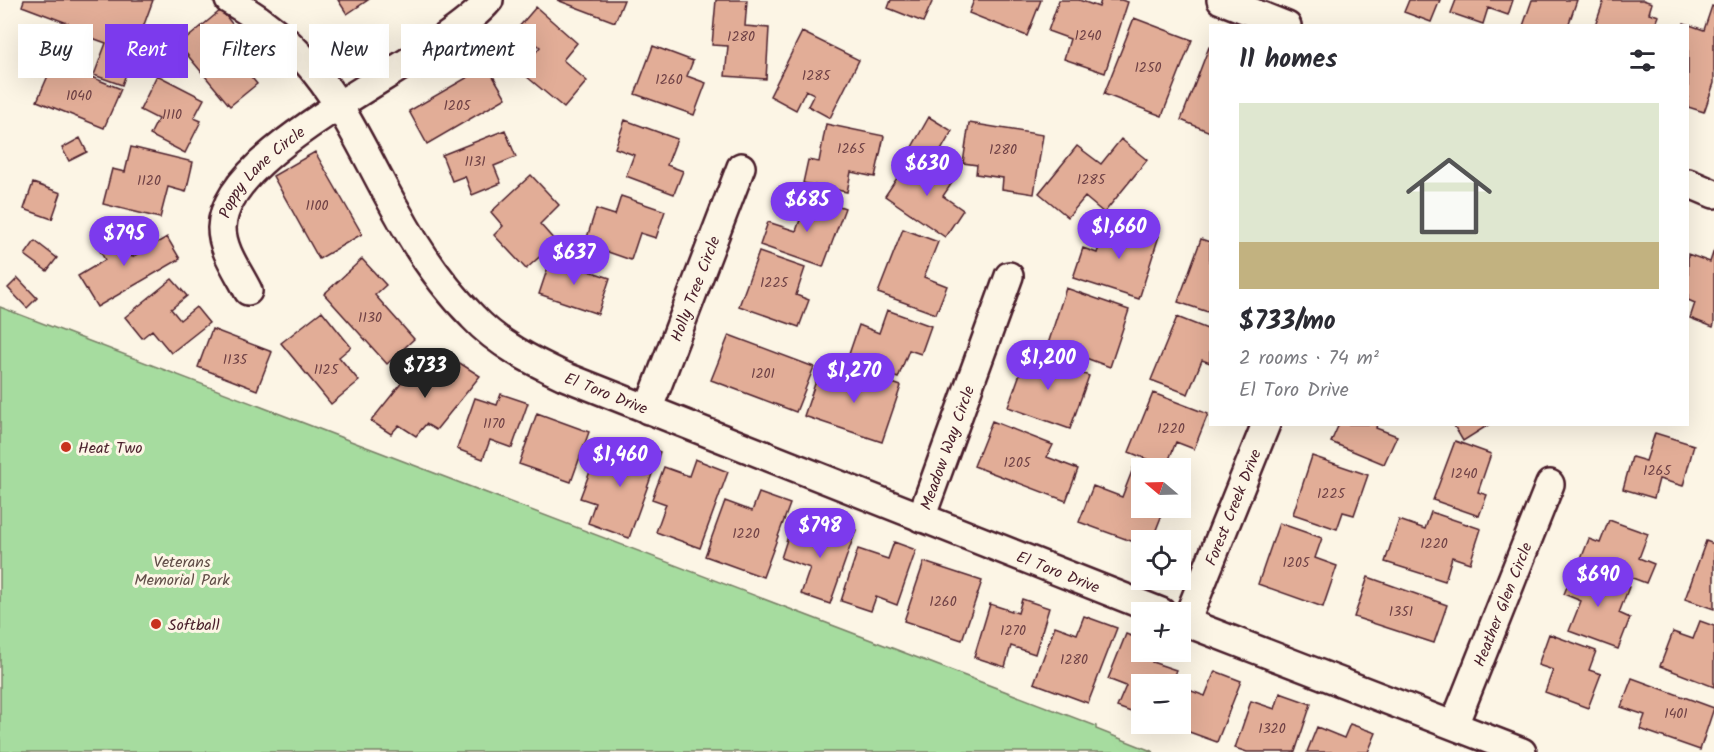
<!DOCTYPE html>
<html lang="en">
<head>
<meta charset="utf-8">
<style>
  :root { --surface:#fff; --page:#f7f7f7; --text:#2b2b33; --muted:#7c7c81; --line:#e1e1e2; --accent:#7c3aed }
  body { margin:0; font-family:Kalam,sans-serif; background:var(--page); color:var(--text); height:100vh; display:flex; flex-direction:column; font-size:22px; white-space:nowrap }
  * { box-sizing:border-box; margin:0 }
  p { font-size:20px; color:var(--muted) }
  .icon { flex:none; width:33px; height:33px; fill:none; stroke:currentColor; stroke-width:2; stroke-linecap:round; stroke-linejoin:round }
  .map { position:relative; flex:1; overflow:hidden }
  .details { position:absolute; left:1209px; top:24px; width:480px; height:402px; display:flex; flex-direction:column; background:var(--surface); border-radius:0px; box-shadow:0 6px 24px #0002 }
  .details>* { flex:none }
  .banner { position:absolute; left:18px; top:24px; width:570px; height:54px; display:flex; gap:12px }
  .needle { width:39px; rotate:289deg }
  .tools { position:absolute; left:1131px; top:458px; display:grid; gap:12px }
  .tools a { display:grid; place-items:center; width:60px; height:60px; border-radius:0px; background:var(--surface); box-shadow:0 6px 24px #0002; font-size:30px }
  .price { position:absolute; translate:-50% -51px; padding:0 14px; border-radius:21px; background:var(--accent); color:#fff; font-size:20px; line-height:39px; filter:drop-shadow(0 2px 3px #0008) }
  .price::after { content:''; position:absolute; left:50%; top:36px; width:18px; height:14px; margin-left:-9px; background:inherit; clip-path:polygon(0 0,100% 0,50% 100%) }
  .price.active { background:#222; color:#fff }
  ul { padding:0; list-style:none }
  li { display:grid; align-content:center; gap:12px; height:318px; padding:0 30px }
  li+li { border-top:2px solid var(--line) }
  li span { display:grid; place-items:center; height:186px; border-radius:0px; color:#555 }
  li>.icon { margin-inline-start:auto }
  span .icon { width:108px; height:108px; fill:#fffc; stroke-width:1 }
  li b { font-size:26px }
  h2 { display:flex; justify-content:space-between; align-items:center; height:72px; padding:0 30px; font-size:26px }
  .chip { padding:0 21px; border-radius:0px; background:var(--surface); box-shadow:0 6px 24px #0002; font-size:21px; line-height:54px }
  .chip.active { background:var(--accent); color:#fff }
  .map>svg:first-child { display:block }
  .green { fill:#a6dc9f; stroke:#787e65; stroke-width:1.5 }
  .building { fill:#e2ad97; stroke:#4a1f2b; stroke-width:1.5 }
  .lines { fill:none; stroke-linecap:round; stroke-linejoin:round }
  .minor-casing { stroke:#4a1f2b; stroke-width:32 }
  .minor { stroke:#fcf5e5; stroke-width:27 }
  .poi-dot { fill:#c8321e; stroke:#fcf5e5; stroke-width:2 }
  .labels { text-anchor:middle; stroke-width:6; stroke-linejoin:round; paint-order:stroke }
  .number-label { font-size:14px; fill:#704246 }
  .street-label { font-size:16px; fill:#4a1f2b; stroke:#fcf5e5 }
  .poi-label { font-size:16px; fill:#4a1f2b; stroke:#fcf5e5; text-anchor:start }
  .park-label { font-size:16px; fill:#614e48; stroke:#fcf5e5 }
</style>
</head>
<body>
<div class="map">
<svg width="1714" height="752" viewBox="0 0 1714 752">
  <rect width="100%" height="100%" fill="#fcf5e5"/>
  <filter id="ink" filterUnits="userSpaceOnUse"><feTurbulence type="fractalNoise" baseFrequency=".0167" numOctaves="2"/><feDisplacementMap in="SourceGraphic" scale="12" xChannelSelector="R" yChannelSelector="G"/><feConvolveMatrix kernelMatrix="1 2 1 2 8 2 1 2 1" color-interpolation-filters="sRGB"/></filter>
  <g filter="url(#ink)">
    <path class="green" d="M0 307 1096 726V729L1154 752H0Z"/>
    <path class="building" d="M24 0H153L122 85 94 75 106 43 81 34 83 29 22 6Z
      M338 0H368L347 14Z
      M557 0H624L615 22Z
      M716 0H747L745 26 769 28 766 79 725 76 728 46 712 45Z
      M891 0H933L923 22 888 8Z
      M974 0H1041L1027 36 969 13Z
      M1059 0H1079L1099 7 1101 0H1121L1128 2 1105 73 1064 59 1070 39 1048 31Z
      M1409 0H1440L1431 22 1404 12Z
      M1456 0H1513L1508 15 1488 8 1483 24 1451 13Z
      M1532 0H1577L1568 26H1523Z
      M1604 0H1643L1652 3 1649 13 1659 16 1655 26H1595Z
      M1712 6 1714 7V83L1704 112 1688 107V26H1683L1684 23 1704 30Z
      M536 7 577 43 563 60 587 81 564 108 520 71 540 47 518 28Z
      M221 10 258 56 244 68 257 84 230 106 179 45Z
      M1134 18 1192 40 1162 116 1104 94Z
      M802 32 859 60 830 118 808 106 814 94 806 90 796 110 770 96Z
      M653 46 693 61 687 76 706 83 694 115 635 94Z
      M1209 47H1210V132L1181 120Z
      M54 62 121 89 104 128 37 101Z
      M487 66 506 98 427 144 409 111Z
      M157 75 204 99 194 118 201 121 185 153 150 135 158 119 140 110Z
      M929 117 952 131 935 161 912 147Z
      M625 120 677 139 667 165 683 171 674 194 626 176 634 155 615 148Z
      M969 123 1043 135 1034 194 1002 189 1003 178 976 174 977 165 963 163Z
      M826 124 884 136 875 177 851 172 847 192 803 183 808 160 819 162Z
      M505 130 516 157 494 166 501 183 472 195 465 176 452 181 442 155Z
      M80 138 87 152 69 161 62 148Z
      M1121 139 1147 160 1104 213 1085 197 1068 217 1039 193 1077 146 1101 164Z
      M131 147 193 162 186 192 168 187 160 218 103 204 112 169 125 172Z
      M315 152 362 234 319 259 273 176Z
      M928 158 956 177 943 196 963 210 945 237 885 196 901 172 913 180Z
      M531 175 559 205 540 224 556 242 526 269 494 235 503 226 491 212Z
      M33 183 61 193 52 219 24 209Z
      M809 195 845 208 823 267 760 245 768 222 796 231Z
      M621 196 665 211 656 238 640 233 631 260 585 244 596 209 615 215Z
      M1108 219 1159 236 1139 299 1073 278 1083 248 1097 253Z
      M116 229 132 257 167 237 180 259 97 307 78 276 105 260 95 242Z
      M903 229 938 242 924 277 947 286 936 314 878 293Z
      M1201 239 1210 242V306L1208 312 1178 302Z
      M35 241 57 258 47 271 25 255Z
      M1714 250V324L1713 327 1690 318 1695 303 1688 300V254L1710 262Z
      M759 252 805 268 796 295 809 300 799 327 739 306Z
      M551 258 610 278 598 314 539 294Z
      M362 259 386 285 375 295 414 339 387 364 324 294Z
      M18 278 37 298 27 308 8 288Z
      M172 279 187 296 171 309 180 320 196 307 209 323 171 353 152 330 142 338 125 317Z
      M1066 288 1129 310 1110 367 1048 344Z
      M887 310 931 326 921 354 909 350 898 378 847 360 859 325 879 333Z
      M322 311 351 347 339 357 359 381 331 404 281 343Z
      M1177 317 1210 330V363L1202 360 1188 394 1151 380Z
      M212 329 272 352 257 390 198 367Z
      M729 335 814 367 796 412 711 380Z
      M1027 354 1089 376 1070 429 1008 407Z
      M455 360 480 376 436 430 426 424 416 436 399 425 391 434 371 421 415 366 439 380Z
      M819 372 857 385 861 372 901 386 882 442 804 416Z
      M1153 393 1208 414 1194 449 1176 442 1166 467 1129 452Z
      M501 394 528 403 512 448 490 440 483 459 457 449 475 398 497 405Z
      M537 413 589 432 571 482 519 464Z
      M992 421 1053 445 1047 457 1078 469 1066 501 974 466Z
      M1339 424H1377L1376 428 1397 436 1384 464 1331 442Z
      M1453 424H1490L1463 441Z
      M1655 433 1694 445 1683 486 1659 479 1654 498 1623 489 1632 457 1646 461Z
      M629 440 660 452 629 538 588 523 595 503 580 498 597 453 621 461Z
      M1455 441 1491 454 1478 492 1487 495 1479 516 1433 500Z
      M1312 456 1368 475 1354 515 1343 512 1337 529 1293 514Z
      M695 459 728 472 700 548 656 532 666 504 652 499 664 467 689 476Z
      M1134 466 1142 469V507H1165L1152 540H1142V545L1079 522 1093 486 1122 497Z
      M759 493 790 504 763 577 705 556 725 501 752 511Z
      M1431 512 1481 529 1470 563 1452 557 1445 581 1385 562 1399 520 1425 529Z
      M1609 520 1648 534 1639 558 1654 564 1646 583 1581 559 1589 539 1600 543Z
      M833 522 856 530 830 604 801 594 810 568 781 558 791 527 827 540Z
      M1279 523 1322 538 1315 558 1337 566 1323 607 1258 584Z
      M1706 541 1714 544V609L1685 599Z
      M894 542 916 550 897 605 876 597 871 611 841 601 858 549 888 559Z
      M924 562 982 581 962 640 904 621Z
      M1575 567 1629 587 1619 613 1630 618 1618 649 1569 631 1581 601 1564 594Z
      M1368 577 1447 605 1434 643 1354 617Z
      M1022 599 1049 608 1035 654 1011 646 1005 667 974 657 990 604 1018 613Z
      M1084 616 1117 628 1088 703 1034 683 1055 626 1077 634Z
      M1700 621 1714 626V687L1660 666 1673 632 1693 639Z
      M1126 634 1142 640V651H1157L1152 662 1176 670 1171 684H1142V716L1117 707 1126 686 1108 679Z
      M1549 634 1596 651 1589 670 1601 674 1588 708 1545 692 1553 670 1538 665Z
      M1215 671 1241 681 1217 742 1167 724 1180 723 1181 687 1205 696Z
      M1632 678 1714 708 1700 750 1640 729 1645 715 1621 707Z
      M1280 693 1311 704 1295 752H1247L1235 748 1251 701 1275 709Z
      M1350 724 1376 733 1368 752H1307L1317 727 1344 738Z"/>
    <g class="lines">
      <g class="minor-casing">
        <g id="minor">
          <path id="s1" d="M229 0C255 15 283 36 304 59 344 103 367 159 396 210 417 249 442 286 473 317 498 344 532 361 564 376L1161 612"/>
          <path d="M1221 0 1287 26"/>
          <path d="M1688 183 1714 194"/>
          <path id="s2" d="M248 291C238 271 222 250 222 228 224 145 437 63 489 0"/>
          <path id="s3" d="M648 410 741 167"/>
          <path id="s4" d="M921 518 1009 276"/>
          <path d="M1180 620 1522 752"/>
          <path id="s5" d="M1186 622 1266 424"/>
          <path id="s6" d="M1454 725 1550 484"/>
        </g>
      </g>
      <use href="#minor" class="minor"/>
    </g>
  </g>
  <g class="poi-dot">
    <circle cx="66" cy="447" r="6"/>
    <circle cx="156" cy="624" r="6"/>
  </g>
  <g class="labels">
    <g class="number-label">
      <text x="1088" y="40">1240</text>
      <text x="741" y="41">1280</text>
      <text x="1148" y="72">1250</text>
      <text x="816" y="80">1285</text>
      <text x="669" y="84">1260</text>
      <text x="79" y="100">1040</text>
      <text x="457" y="110">1205</text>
      <text x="172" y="119">1110</text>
      <text x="851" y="153">1265</text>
      <text x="1003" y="154">1280</text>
      <text x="475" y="166">1131</text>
      <text x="1091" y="184">1285</text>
      <text x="149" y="185">1120</text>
      <text x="317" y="210">1100</text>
      <text x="774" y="287">1225</text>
      <text x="370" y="322">1130</text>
      <text x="235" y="364">1135</text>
      <text x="326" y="374">1125</text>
      <text x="763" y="378">1201</text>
      <text x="494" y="428">1170</text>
      <text x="1171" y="433">1220</text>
      <text x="1017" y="467">1205</text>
      <text x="1657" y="475">1265</text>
      <text x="1464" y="478">1240</text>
      <text x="1331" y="498">1225</text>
      <text x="746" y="538">1220</text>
      <text x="1434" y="548">1220</text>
      <text x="1296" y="567">1205</text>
      <text x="943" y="606">1260</text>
      <text x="1401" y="616">1351</text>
      <text x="1013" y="635">1270</text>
      <text x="1074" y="664">1280</text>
      <text x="1676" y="718">1401</text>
      <text x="1272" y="733">1320</text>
    </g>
    <g class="street-label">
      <text dy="6" stroke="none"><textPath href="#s2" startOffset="140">Poppy Lane Circle</textPath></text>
      <text dy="6" stroke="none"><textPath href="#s3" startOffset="130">Holly Tree Circle</textPath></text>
      <text dy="6" stroke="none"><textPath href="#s1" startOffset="560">El Toro Drive</textPath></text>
      <text dy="6" stroke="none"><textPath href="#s4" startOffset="75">Meadow Way Circle</textPath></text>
      <text dy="6" stroke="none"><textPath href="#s5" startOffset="124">Forest Creek Drive</textPath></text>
      <text dy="6" stroke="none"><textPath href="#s1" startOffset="1046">El Toro Drive</textPath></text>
      <text dy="6" stroke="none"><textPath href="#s6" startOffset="130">Heather Glen Circle</textPath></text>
    </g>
    <g class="poi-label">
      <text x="78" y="453">Heat Two</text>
      <text x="168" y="630">Softball</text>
    </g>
    <g class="park-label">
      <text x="182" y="567">Veterans<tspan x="182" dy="18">Memorial Park</tspan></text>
    </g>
  </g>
</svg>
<div class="tools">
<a><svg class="needle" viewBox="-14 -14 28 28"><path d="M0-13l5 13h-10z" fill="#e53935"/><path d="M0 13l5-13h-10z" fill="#7c7c81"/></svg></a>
<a><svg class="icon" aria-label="locate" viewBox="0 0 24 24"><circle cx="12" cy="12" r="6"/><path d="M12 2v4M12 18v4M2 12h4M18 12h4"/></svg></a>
<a>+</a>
<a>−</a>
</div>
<b class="price" style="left:927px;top:197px">$630</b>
<b class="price" style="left:807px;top:233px">$685</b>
<b class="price" style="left:1119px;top:260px">$1,660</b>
<b class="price" style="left:124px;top:267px">$795</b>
<b class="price" style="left:574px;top:286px">$637</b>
<b class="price" style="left:1048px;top:391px">$1,200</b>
<b class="price active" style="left:425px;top:399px">$733</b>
<b class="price" style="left:854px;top:404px">$1,270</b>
<b class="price" style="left:620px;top:488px">$1,460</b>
<b class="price" style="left:820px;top:559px">$798</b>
<b class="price" style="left:1598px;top:608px">$690</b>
<div class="banner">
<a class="chip">Buy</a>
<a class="chip active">Rent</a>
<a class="chip">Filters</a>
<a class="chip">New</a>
<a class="chip">Apartment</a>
</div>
<section class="details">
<h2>11 homes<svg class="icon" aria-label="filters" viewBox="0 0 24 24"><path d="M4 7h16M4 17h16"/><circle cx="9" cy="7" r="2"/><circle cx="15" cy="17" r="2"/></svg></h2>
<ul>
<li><span style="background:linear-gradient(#dfe7d0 75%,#c2b280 0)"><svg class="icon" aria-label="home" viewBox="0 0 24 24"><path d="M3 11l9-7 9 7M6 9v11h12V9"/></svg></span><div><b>$733/mo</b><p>2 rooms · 74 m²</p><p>El Toro Drive</p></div></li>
</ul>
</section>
</div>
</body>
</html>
